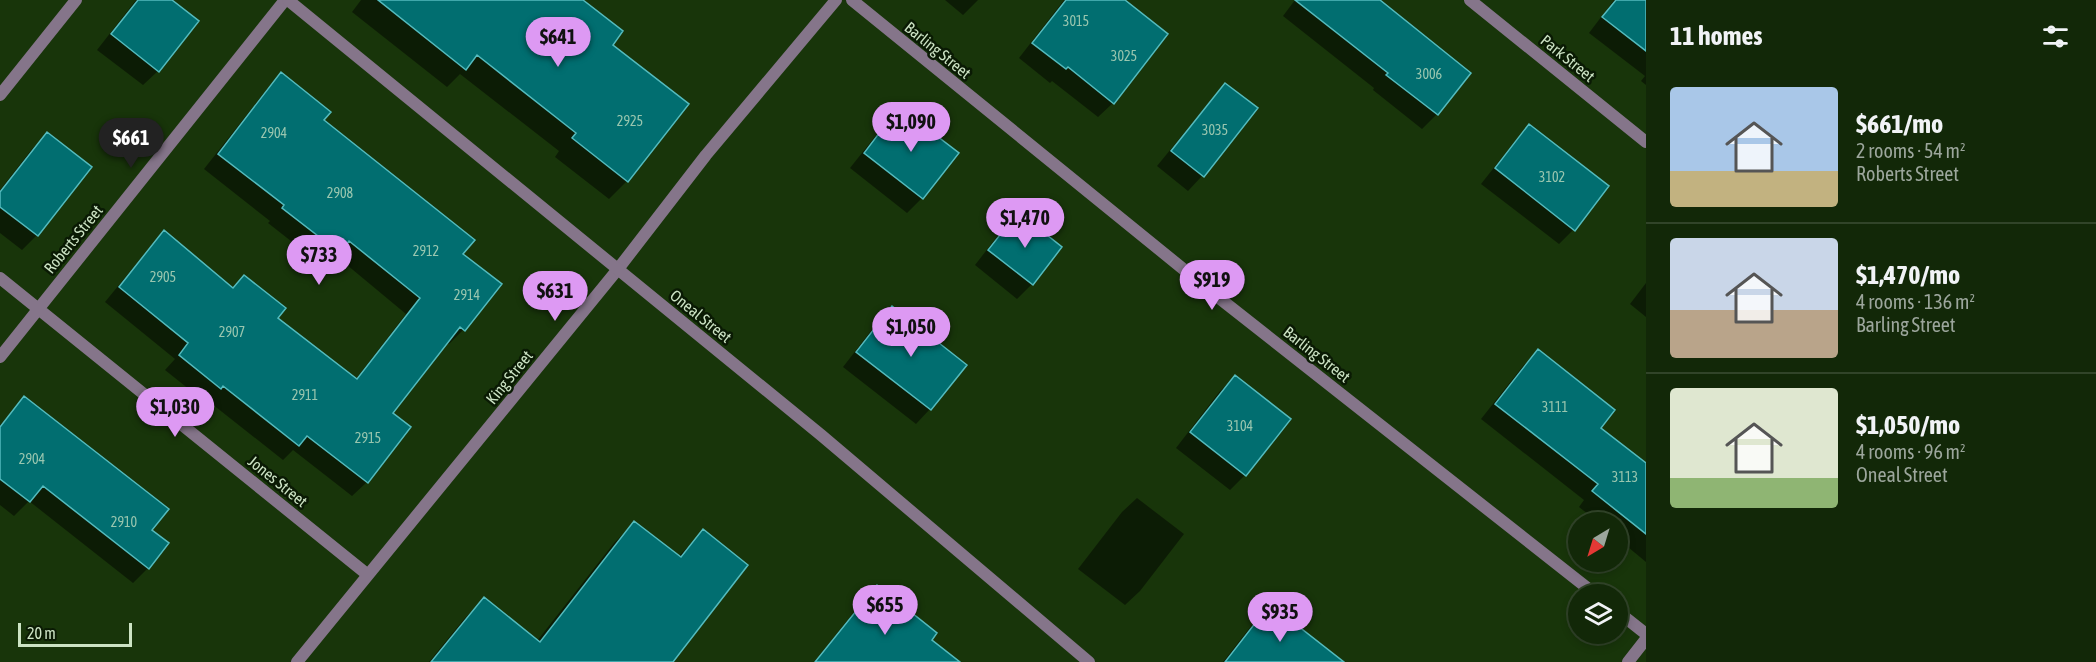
<!DOCTYPE html>
<html lang="en">
<head>
<meta charset="utf-8">
<style>
  :root { --surface:#122808; --page:#1f3416; --text:#f1f3f6; --muted:#9ca69c; --line:#314429; --accent:#dd99f3 }
  body { margin:0; font-family:"Asap Condensed",sans-serif; background:var(--page); color:var(--text); height:100vh; display:flex; flex-direction:column; font-size:22px; white-space:nowrap }
  * { box-sizing:border-box; margin:0 }
  p { font-size:20px; color:var(--muted) }
  .icon { flex:none; width:33px; height:33px; fill:none; stroke:currentColor; stroke-width:2; stroke-linecap:round; stroke-linejoin:round }
  .map { position:relative; flex:1; overflow:hidden }
  .details { display:flex; flex-direction:column; background:var(--surface); width:450px }
  .details>* { flex:none }
  .needle { width:39px; rotate:218deg }
  .buttons { position:absolute; left:1568px; top:512px; display:grid; gap:12px }
  .buttons a { display:grid; place-items:center; width:60px; height:60px; border-radius:50%; background:var(--surface); box-shadow:0 3px 9px #0003,0 0 0 2px var(--line); font-size:30px }
  .scale { position:absolute; left:18px; bottom:15px; width:114px; box-sizing:border-box; padding-left:6px; border:3px solid #cce3c4; border-top:0; font-size:16px; line-height:21px; white-space:nowrap; color:#cce3c4; -webkit-text-stroke:4px #0a1a04; paint-order:stroke }
  .price { position:absolute; translate:-50% -51px; padding:0 14px; border-radius:21px; background:var(--accent); color:#111; font-size:20px; line-height:39px; filter:drop-shadow(0 2px 3px #0008) }
  .price::after { content:''; position:absolute; left:50%; top:36px; width:18px; height:14px; margin-left:-9px; background:inherit; clip-path:polygon(0 0,100% 0,50% 100%) }
  .price.selected { background:#222; color:#fff }
  ul { padding:0; list-style:none }
  li { display:flex; align-items:center; gap:18px; height:150px; padding:0 24px }
  li+li { border-top:2px solid var(--line) }
  li span { display:grid; place-items:center; flex:none; width:168px; height:120px; border-radius:6px; color:#555 }
  li>.icon { margin-inline-start:auto }
  span .icon { width:72px; height:72px; fill:#fffc; stroke-width:1 }
  li b { font-size:26px }
  h2 { display:flex; justify-content:space-between; align-items:center; height:72px; padding:0 24px; font-size:26px }
  main { display:flex; flex:1; min-height:0 }
  .map>svg:first-child { display:block }
  .shadow { fill:#0007 }
  .building { fill:#016e70; stroke:#54bbbe; stroke-width:1.5 }
  .lines { fill:none; stroke-linecap:round; stroke-linejoin:round }
  .service { stroke:#85758a; stroke-width:12 }
  .minor { stroke:#85758a; stroke-width:12 }
  .tertiary { stroke:#85758a; stroke-width:12 }
  .labels { text-anchor:middle; stroke-width:5; stroke-linejoin:round; paint-order:stroke }
  .number-label { font-size:14px; fill:#99c6af }
  .street-label { font-size:16px; fill:#cce3c4; stroke:#0a1a04 }
</style>
</head>
<body>
<main>
<div class="map">
<svg width="1646" height="662" viewBox="0 0 1646 662">
  <rect width="100%" height="100%" fill="#18350a"/>
  <path class="shadow" d="M136 0H170L158 71 143 85 97 50Z
    M361 0H581L611 45 627 181 609 199 555 157 559 151 460 74 447 87 352 12Z
    M945 0H978L963 15Z
    M1064 0H1121L1113 103 1098 117 1052 81 1050 83 1019 58Z
    M1295 0H1377L1437 114 1422 129 1373 90 1374 88 1283 16Z
    M1614 0H1646V85L1641 81 1645 76 1589 33Z
    M281 74 322 121 461 254 463 330 449 344 447 343 391 414 367 482 352 496 293 450 283 460 207 400 205 402 165 370 175 359 105 302 150 247 165 232 232 289 244 277 276 318 355 380 406 314 335 255 324 267 268 223 270 221 204 169 267 89Z
    M1225 85 1256 109 1202 176 1188 191 1157 166 1211 100Z
    M899 109 957 154 922 198 907 213 850 168 885 124Z
    M1530 126 1573 230 1559 244 1481 184 1515 141Z
    M47 134 90 167 37 235 22 250 0 233V190L32 149Z
    M1018 214 1032 284 1017 299 975 265 1003 229Z
    M1646 283V317L1630 304Z
    M892 308 930 409 916 424 843 367 877 323Z
    M1538 351 1599 428 1646 465V562L1617 538V522H1598L1579 507 1584 500 1481 419 1523 366Z
    M1235 377 1289 419 1245 475 1230 490 1176 448 1220 391Z
    M25 398 150 530 148 568 133 583 29 501 14 516 0 505V425Z
    M1137 498 1184 534 1140 591 1125 605 1078 569 1122 512Z
    M634 523 678 557 703 531 672 662H429L464 619 484 599 537 641 614 543Z
    M877 587 929 640 958 662H814L862 602Z
    M1270 606 1341 662H1223L1255 621Z"/>
  <path class="building" d="M138 0H172L199 21 159 72 111 34Z
    M378 0H583L623 31 613 45 689 104 628 182 572 138 576 133 477 55 466 70Z
    M1066 0H1125L1168 34 1114 104 1068 67 1066 69 1032 43Z
    M1295 0H1380L1471 73 1438 115 1386 75 1388 73Z
    M1616 0H1646V51L1602 17Z
    M281 72 331 112 324 120 475 240 463 254 502 284 465 331 460 327 393 413 411 427 368 483 307 436 299 446 223 386 221 389 179 355 188 343 119 287 164 230 233 288 244 275 286 308 278 318 357 379 420 298 349 241 340 253 282 208 284 205 218 154Z
    M1225 83 1258 108 1204 177 1171 151Z
    M899 107 959 153 923 199 864 153Z
    M1529 124 1609 186 1575 231 1495 168Z
    M47 132 92 167 38 236 0 207V192Z
    M1018 212 1062 247 1033 285 988 250Z
    M892 306 967 365 931 410 856 352Z
    M1538 349 1615 410 1601 428 1646 463V534L1592 491 1598 484 1495 404Z
    M1235 375 1291 419 1246 476 1190 432Z
    M24 396 169 509 152 530 169 543 149 569 43 486 30 502 0 479V427Z
    M634 521 681 557 703 529 748 565 673 662H431L484 597 540 642Z
    M877 585 937 633 932 640 960 662H815Z
    M1270 604 1344 662H1225Z"/>
  <g class="lines">
    <path class="service" d="M0 95 76 0"/>
    <path class="minor" d="M852 0 1214 294 1595 594
      M1470 0 1646 142
      M0 278 368 575
      M0 357 285 0
      M1617 611 1646 634
      M297 662 618 269 706 155 836 0
      M1628 662 1646 639"/>
    <path class="tertiary" d="M288 0 821 435 1089 662"/>
  </g>
  <g class="labels">
    <g class="number-label">
      <text x="1076" y="26">3015</text>
      <text x="1124" y="61">3025</text>
      <text x="1429" y="79">3006</text>
      <text x="630" y="126">2925</text>
      <text x="1215" y="135">3035</text>
      <text x="274" y="138">2904</text>
      <text x="1552" y="182">3102</text>
      <text x="340" y="198">2908</text>
      <text x="426" y="256">2912</text>
      <text x="163" y="282">2905</text>
      <text x="467" y="300">2914</text>
      <text x="232" y="337">2907</text>
      <text x="305" y="400">2911</text>
      <text x="1555" y="412">3111</text>
      <text x="1240" y="431">3104</text>
      <text x="368" y="443">2915</text>
      <text x="32" y="464">2904</text>
      <text x="1625" y="482">3113</text>
      <text x="124" y="527">2910</text>
    </g>
    <g class="street-label">
      <text transform="translate(938 50) rotate(39)" y="6">Barling Street</text>
      <text transform="translate(1568 58) rotate(39)" y="6">Park Street</text>
      <text transform="translate(73 239) rotate(-51)" y="6">Roberts Street</text>
      <text transform="translate(701 316) rotate(39)" y="6">Oneal Street</text>
      <text transform="translate(1317 354) rotate(38)" y="6">Barling Street</text>
      <text transform="translate(509 377) rotate(-51)" y="6">King Street</text>
      <text transform="translate(278 481) rotate(39)" y="6">Jones Street</text>
    </g>
  </g>
</svg>
<div class="buttons">
<a><svg class="needle" viewBox="-14 -14 28 28"><path d="M0-13l5 13h-10z" fill="#e53935"/><path d="M0 13l5-13h-10z" fill="#9ca69c"/></svg></a>
<a><svg class="icon" aria-label="layers" viewBox="0 0 24 24"><path d="M12 4l9 5-9 5-9-5zM3 14l9 5 9-5"/></svg></a>
</div>
<div class="scale">20 m</div>
<b class="price" style="left:558px;top:68px">$641</b>
<b class="price" style="left:911px;top:153px">$1,090</b>
<b class="price selected" style="left:131px;top:169px">$661</b>
<b class="price" style="left:1025px;top:249px">$1,470</b>
<b class="price" style="left:319px;top:286px">$733</b>
<b class="price" style="left:1212px;top:311px">$919</b>
<b class="price" style="left:555px;top:322px">$631</b>
<b class="price" style="left:911px;top:358px">$1,050</b>
<b class="price" style="left:175px;top:438px">$1,030</b>
<b class="price" style="left:885px;top:636px">$655</b>
<b class="price" style="left:1280px;top:643px">$935</b>
</div>
<section class="details">
<h2>11 homes<svg class="icon" aria-label="filters" viewBox="0 0 24 24"><path d="M4 7h16M4 17h16"/><circle cx="9" cy="7" r="2"/><circle cx="15" cy="17" r="2"/></svg></h2>
<ul>
<li><span style="background:linear-gradient(#a9c7e8 70%,#c2b280 0)"><svg class="icon" aria-label="home" viewBox="0 0 24 24"><path d="M3 11l9-7 9 7M6 9v11h12V9"/></svg></span><div><b>$661/mo</b><p>2 rooms · 54 m²</p><p>Roberts Street</p></div></li>
<li><span style="background:linear-gradient(#c9d6e8 60%,#b9a48a 0)"><svg class="icon" aria-label="home" viewBox="0 0 24 24"><path d="M3 11l9-7 9 7M6 9v11h12V9"/></svg></span><div><b>$1,470/mo</b><p>4 rooms · 136 m²</p><p>Barling Street</p></div></li>
<li><span style="background:linear-gradient(#dfe7d0 75%,#8fb573 0)"><svg class="icon" aria-label="home" viewBox="0 0 24 24"><path d="M3 11l9-7 9 7M6 9v11h12V9"/></svg></span><div><b>$1,050/mo</b><p>4 rooms · 96 m²</p><p>Oneal Street</p></div></li>
</ul>
</section>
</main>
</body>
</html>
